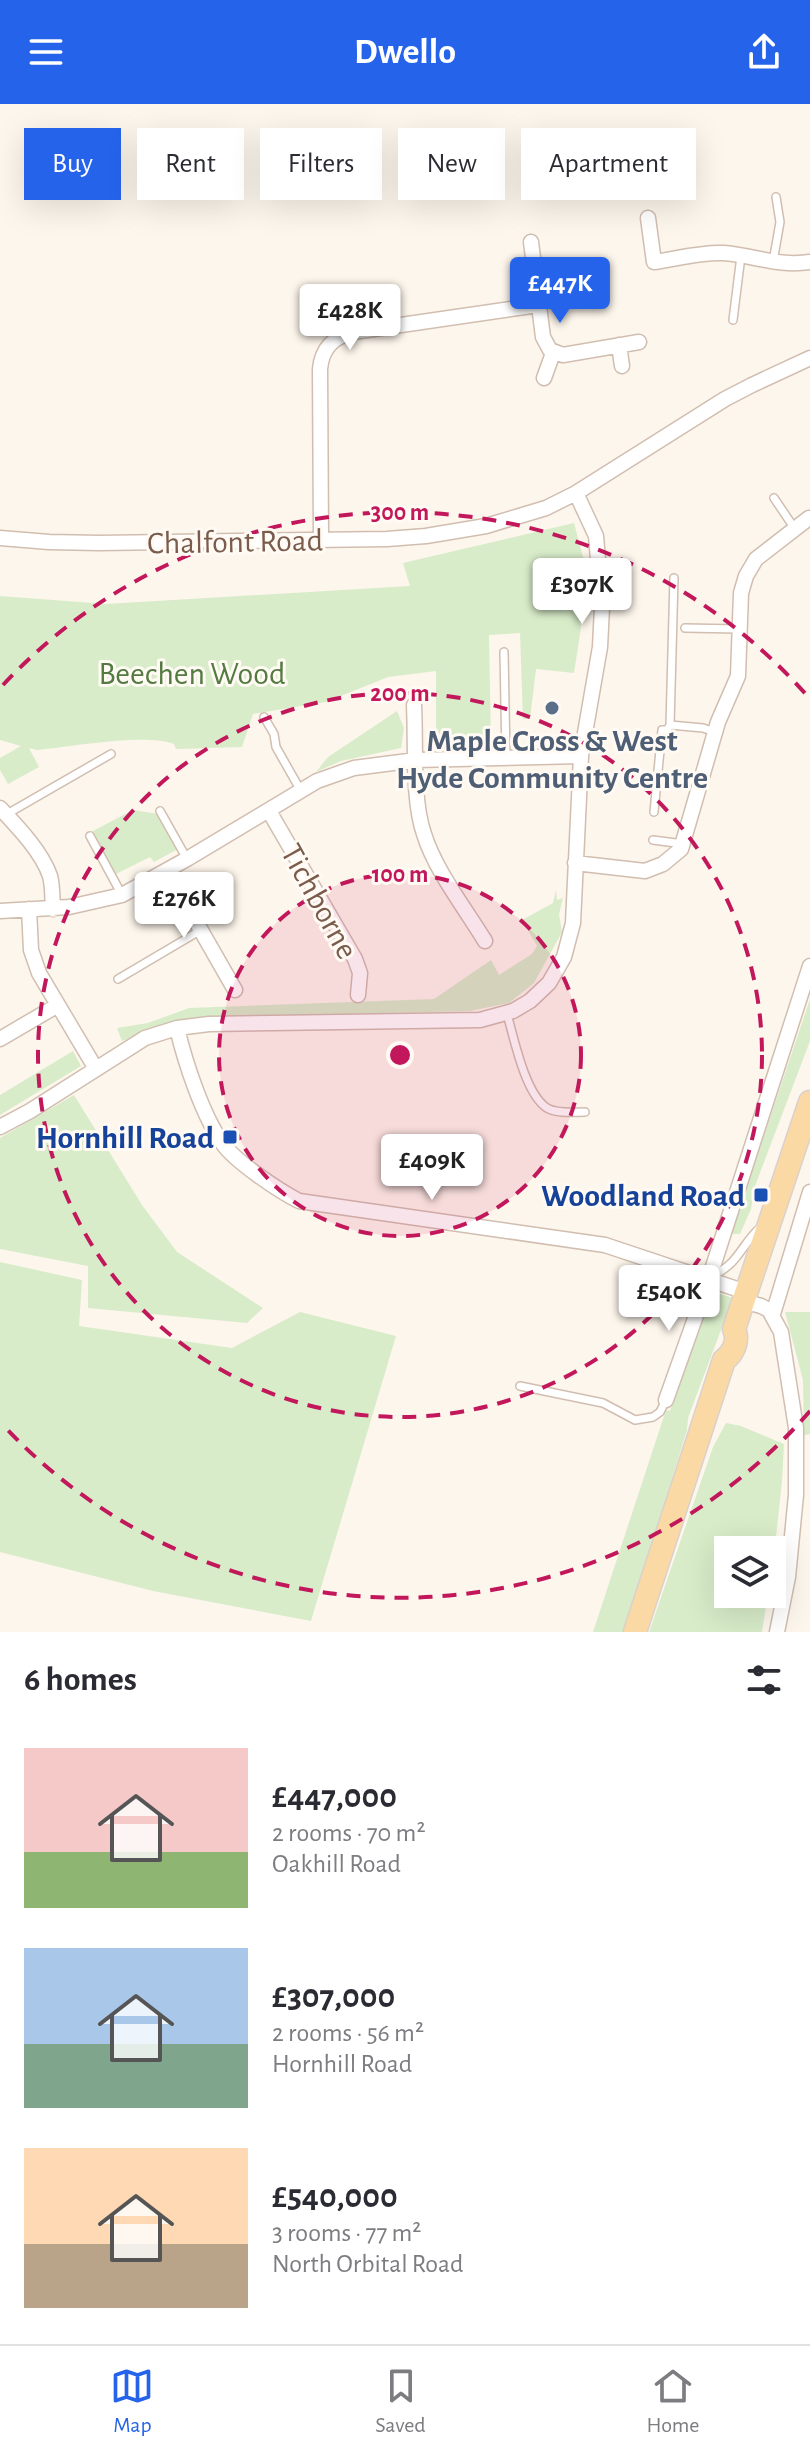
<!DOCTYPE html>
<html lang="en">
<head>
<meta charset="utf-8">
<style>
  :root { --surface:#fff; --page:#f2f2f3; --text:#2b2b33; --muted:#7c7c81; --line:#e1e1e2; --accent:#2563eb }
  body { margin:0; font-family:"Alegreya Sans",sans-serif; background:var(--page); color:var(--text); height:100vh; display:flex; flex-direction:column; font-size:30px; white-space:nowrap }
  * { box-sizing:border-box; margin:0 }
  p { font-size:26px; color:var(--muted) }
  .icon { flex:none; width:44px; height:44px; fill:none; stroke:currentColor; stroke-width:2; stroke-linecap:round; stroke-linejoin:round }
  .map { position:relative; height:1528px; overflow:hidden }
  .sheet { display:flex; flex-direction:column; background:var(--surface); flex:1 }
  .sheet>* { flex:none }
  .banner { position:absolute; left:24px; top:24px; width:762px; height:72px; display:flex; gap:16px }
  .controls { position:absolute; left:714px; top:1432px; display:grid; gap:16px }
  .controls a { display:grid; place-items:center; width:72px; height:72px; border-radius:0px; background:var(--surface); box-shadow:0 8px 32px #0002; font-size:40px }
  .price { position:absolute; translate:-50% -68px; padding:0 18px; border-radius:8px; background:#fff; color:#222; font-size:26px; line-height:52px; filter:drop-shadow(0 2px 4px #0008) }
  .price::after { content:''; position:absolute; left:50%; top:48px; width:24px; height:18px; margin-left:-12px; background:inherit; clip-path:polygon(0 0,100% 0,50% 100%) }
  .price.on { background:var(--accent); color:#fff }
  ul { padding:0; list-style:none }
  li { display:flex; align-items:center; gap:24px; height:200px; padding:0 24px }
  li span { display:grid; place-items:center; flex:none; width:224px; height:160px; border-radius:0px; color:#555 }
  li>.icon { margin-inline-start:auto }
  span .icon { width:96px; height:96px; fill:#fffc; stroke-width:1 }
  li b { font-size:34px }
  h2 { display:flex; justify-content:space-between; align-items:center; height:96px; padding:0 24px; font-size:34px }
  .chip { padding:0 28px; border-radius:0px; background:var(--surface); box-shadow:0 8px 32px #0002; font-size:28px; line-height:72px }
  .chip.on { background:var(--accent); color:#fff }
  header { display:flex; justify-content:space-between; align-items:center; height:104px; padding:0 24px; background:var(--accent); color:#fff; font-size:36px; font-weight:700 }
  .tab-bar { display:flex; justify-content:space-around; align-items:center; height:112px; border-top:2px solid var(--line); background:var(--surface); font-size:22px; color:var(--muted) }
  .tab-bar a { display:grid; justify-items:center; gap:4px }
  .tab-bar .on { color:var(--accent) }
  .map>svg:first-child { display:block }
  .green { fill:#d8ecc9 }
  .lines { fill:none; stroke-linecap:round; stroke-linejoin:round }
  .lane-casing { stroke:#d1beb0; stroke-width:10 }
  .street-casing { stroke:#d1beb0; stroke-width:17 }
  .primary-casing { stroke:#dad1cd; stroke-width:25 }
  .lane { stroke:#fff; stroke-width:7 }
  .street { stroke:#fff; stroke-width:14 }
  .primary { stroke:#fbd9a5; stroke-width:22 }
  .ring { fill:none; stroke:#c2185b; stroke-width:4; stroke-dasharray:14 10 }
  .service-dot { fill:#5c6f8a; stroke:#fffaf3; stroke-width:3 }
  .transit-dot { fill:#1a4fb4; stroke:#fffaf3; stroke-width:3 }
  .labels { text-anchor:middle; stroke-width:6; stroke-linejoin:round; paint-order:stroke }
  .street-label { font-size:32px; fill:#7a5c4d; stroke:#fffaf3 }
  .park-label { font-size:32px; fill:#537a41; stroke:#fffaf3 }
  .service-label { font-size:32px; font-weight:bold; fill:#4e5e75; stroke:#fffaf3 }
  .transit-label { font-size:32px; font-weight:bold; fill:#164399; stroke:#fffaf3; text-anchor:end }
  .centre { fill:#c2185b; stroke:#fffaf3; stroke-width:4 }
  .ring-label { font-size:24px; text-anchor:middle; font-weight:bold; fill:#c2185b; stroke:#fffaf3; stroke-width:6; stroke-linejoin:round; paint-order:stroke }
</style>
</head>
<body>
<header><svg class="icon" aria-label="menu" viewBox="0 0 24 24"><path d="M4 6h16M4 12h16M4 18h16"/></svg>Dwello<svg class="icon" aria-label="share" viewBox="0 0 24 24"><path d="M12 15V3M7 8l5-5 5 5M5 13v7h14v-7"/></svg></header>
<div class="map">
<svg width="810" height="1528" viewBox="0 0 810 1528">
  <rect width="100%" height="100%" fill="#fdf6ec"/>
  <path class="green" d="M574 419 583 453 581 524 574 569 536 565 530 615H523L520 529 489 531 491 638 436 637V567L388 573 326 598 253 610 242 643 176 645 174 640C143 629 72 643 37 646L29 644 39 663 8 680 0 666V654L21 642 0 636V492L106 500 410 482 403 459Z
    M397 607 404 624 401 644 341 657 316 668 328 653Z
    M133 706 158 710 178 745 154 758 150 753 114 771 89 729Z
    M556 786 557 796 563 794 559 810 562 828 534 879 509 899 470 907 189 914 122 937 117 924 148 919 189 904 434 895 491 856 499 871 532 850 537 842 522 816 553 799Z
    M810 895V937L755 1082 751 1105 740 1130H731Z
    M73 947 81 962 0 1011V991Z
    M74 991 142 1101 177 1148 263 1204 247 1219 88 1204V1162L0 1145V1034Z
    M0 1158 82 1176 79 1222 232 1244 300 1208 396 1232 311 1517 153 1487 0 1448Z
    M710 1187 733 1194 688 1314 687 1326 625 1528H593L666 1306 670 1307Z
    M785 1208H810V1330L804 1331 803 1276Z
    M726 1319 741 1322 784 1340 782 1377 772 1470V1446H728V1490H768L762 1528H649L713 1343Z"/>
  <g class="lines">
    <g class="lane-casing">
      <path id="lane" d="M773 158 780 118 776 93
        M733 216 741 152
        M774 394 795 425
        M685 524 739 525
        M504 548 506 654
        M264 613 274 630 276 643 301 687
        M670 621 674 474
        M160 707 187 755
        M654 708 662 626H667L670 621 703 624 715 628
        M7 710 111 650
        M90 732 122 791
        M653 736 683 740
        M118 875 201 826
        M507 910C514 934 525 990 547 1004 557 1010 574 1008 585 1008
        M711 1174C719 1168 727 1164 733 1157 743 1146 749 1133 760 1124
        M520 1282 603 1299 635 1316 653 1313 660 1308 666 1296"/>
    </g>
    <g class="street-casing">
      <path id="street" d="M648 114 654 158C676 155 700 148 723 149 753 151 779 163 810 158
        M531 138 543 233 550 246 563 251 639 238
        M619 241 622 262
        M544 274 553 249
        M0 434 49 438 99 439 387 435 426 432 486 422 546 404 576 389 725 295 752 281 810 254
        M321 435 320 265C322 244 333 233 353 228L538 201
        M414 601C416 638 412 696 424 730 435 766 465 804 485 837
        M0 704C17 722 42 748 50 772 53 783 52 794 53 805
        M269 707 355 855 360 869 358 891
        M575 759 645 767 663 760 681 745 718 618 738 572 741 489 746 472 756 455 809 414
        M167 767 235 886
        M29 805 31 846 39 869 96 965
        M0 807 69 803 122 791 187 755 317 677 354 664 416 656 581 652
        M177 924C185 958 203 1013 223 1040 236 1058 279 1087 299 1097L605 1141 746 1188
        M0 935 58 901
        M0 1023 30 1007 145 934 177 924 209 920 480 916 513 907 530 897 549 879 564 853 573 819 581 652 600 543 602 503 596 432 576 389
        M743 1197 761 1202 769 1206 781 1228 796 1324V1391L788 1473 777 1528
        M773 1210 810 1088
        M666 1296 709 1175 810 862"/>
    </g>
    <g class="primary-casing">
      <path id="primary" d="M635 1528 724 1256C734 1249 739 1236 734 1225L810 998"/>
    </g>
    <use href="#lane" class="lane"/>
    <use href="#street" class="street"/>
    <use href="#primary" class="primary"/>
  </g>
  <circle cx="400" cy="951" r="181" fill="#c2185b" fill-opacity=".12"/>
  <g class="ring">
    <circle cx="400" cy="951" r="181"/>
    <circle cx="400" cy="951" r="362"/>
    <path d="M810 1307A543 543 0 0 1 3 1321M3 581A543 543 0 0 1 810 595"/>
  </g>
  <circle class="service-dot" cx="552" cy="604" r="8"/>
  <g class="transit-dot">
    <rect x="222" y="1025" width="16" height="16" rx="4"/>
    <rect x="753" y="1083" width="16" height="16" rx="4"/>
  </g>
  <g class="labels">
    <g class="street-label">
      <text transform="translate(235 437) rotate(-1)" y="11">Chalfont Road</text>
      <text transform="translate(320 797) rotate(61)" y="11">Tichborne</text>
    </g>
    <g class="park-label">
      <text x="192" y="580">Beechen Wood</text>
    </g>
    <g class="service-label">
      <text x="552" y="647">Maple Cross &amp; West<tspan x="552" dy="37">Hyde Community Centre</tspan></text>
    </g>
    <g class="transit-label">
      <text x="214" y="1044">Hornhill Road</text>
      <text x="745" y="1102">Woodland Road</text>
    </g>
  </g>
  <circle cx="400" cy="951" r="12" class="centre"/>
  <g class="ring-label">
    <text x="400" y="416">300 m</text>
    <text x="400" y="597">200 m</text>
    <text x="400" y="778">100 m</text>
  </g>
</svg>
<div class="controls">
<a><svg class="icon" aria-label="layers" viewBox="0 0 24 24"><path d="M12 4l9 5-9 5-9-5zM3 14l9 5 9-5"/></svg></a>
</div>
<b class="price on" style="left:560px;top:221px">£447K</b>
<b class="price" style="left:350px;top:248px">£428K</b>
<b class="price" style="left:582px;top:522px">£307K</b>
<b class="price" style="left:184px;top:836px">£276K</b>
<b class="price" style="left:432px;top:1098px">£409K</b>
<b class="price" style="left:669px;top:1229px">£540K</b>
<div class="banner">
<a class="chip on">Buy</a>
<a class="chip">Rent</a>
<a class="chip">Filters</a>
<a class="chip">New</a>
<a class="chip">Apartment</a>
</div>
</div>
<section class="sheet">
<h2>6 homes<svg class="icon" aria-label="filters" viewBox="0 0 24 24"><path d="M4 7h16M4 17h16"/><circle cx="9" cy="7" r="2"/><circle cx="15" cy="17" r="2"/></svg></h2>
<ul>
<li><span style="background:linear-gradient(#f6c9c9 65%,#8fb573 0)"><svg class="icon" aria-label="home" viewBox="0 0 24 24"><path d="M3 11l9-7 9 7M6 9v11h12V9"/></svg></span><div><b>£447,000</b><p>2 rooms · 70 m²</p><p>Oakhill Road</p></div></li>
<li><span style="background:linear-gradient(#a9c7e8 60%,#7fa58c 0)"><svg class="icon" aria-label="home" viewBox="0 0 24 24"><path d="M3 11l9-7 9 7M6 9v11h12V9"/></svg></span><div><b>£307,000</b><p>2 rooms · 56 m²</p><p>Hornhill Road</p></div></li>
<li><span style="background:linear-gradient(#ffd9b3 60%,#b9a48a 0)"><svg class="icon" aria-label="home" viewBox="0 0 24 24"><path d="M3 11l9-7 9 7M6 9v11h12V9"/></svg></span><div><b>£540,000</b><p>3 rooms · 77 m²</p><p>North Orbital Road</p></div></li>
</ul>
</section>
<nav class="tab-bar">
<a class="on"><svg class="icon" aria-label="map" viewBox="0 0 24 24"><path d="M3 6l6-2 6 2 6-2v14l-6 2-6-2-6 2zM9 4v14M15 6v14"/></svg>Map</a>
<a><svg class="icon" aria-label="saved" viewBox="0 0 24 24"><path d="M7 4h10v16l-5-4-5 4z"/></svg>Saved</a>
<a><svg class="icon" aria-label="home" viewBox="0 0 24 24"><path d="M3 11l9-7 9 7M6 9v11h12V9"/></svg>Home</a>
</nav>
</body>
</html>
